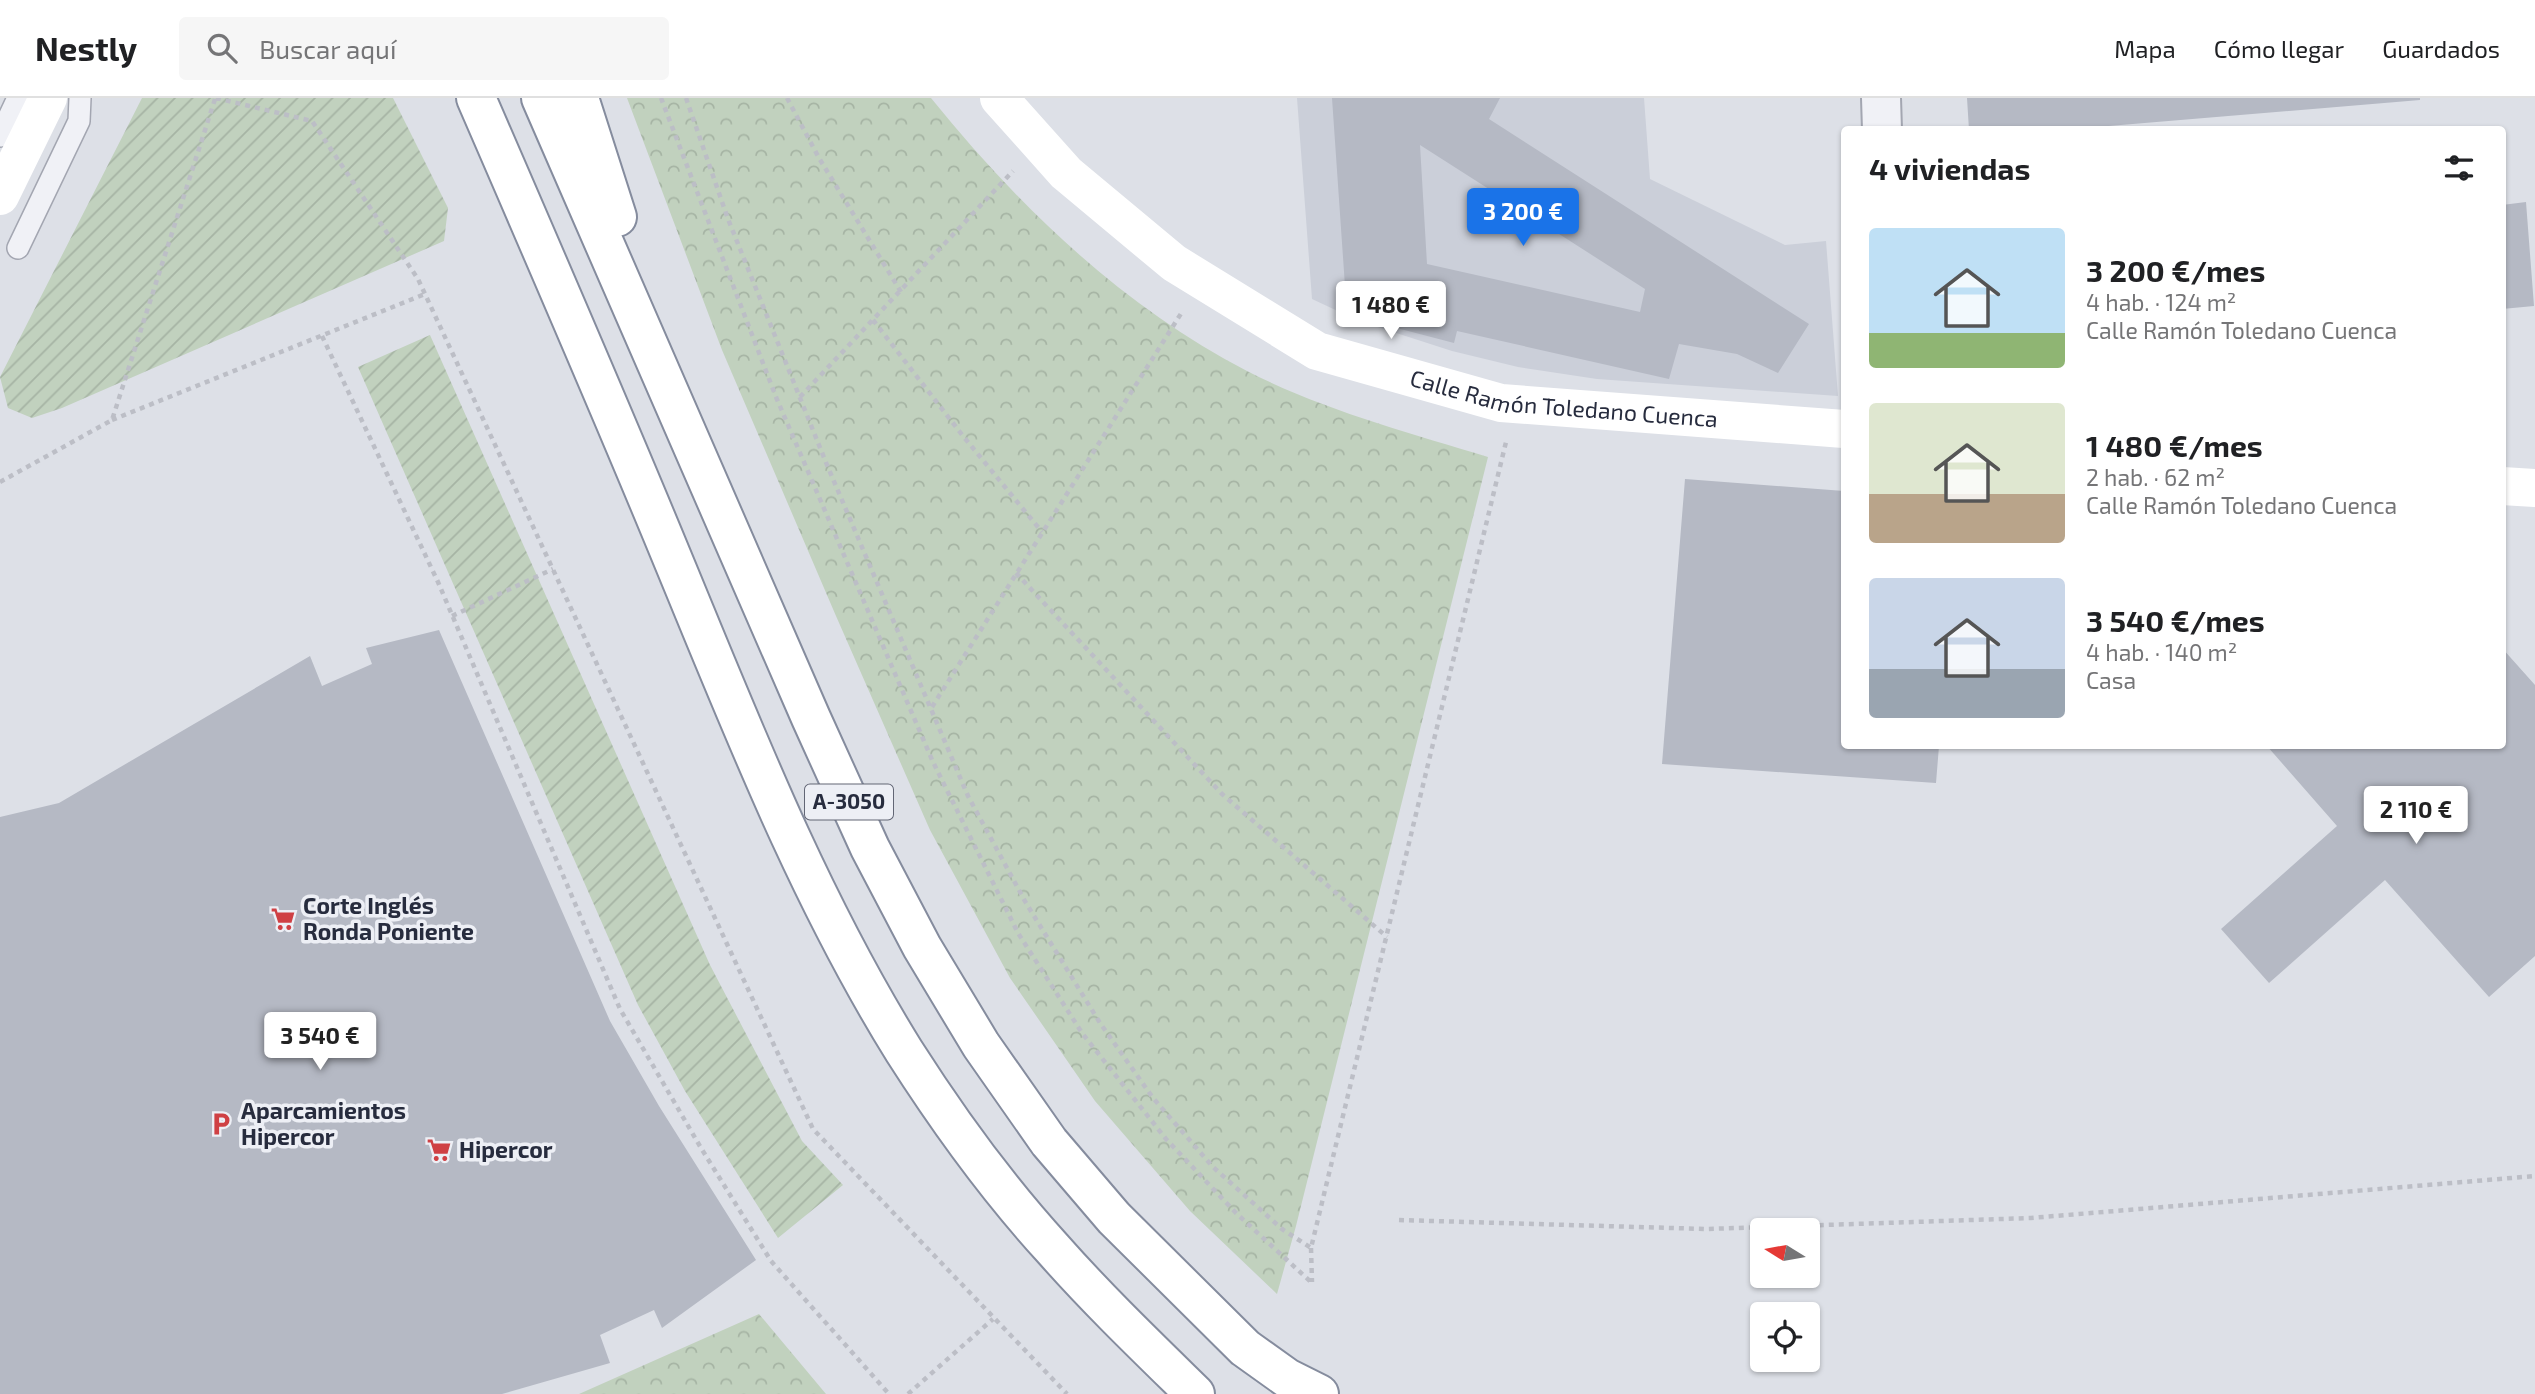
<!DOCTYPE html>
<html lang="es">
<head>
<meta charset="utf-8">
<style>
  :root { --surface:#fff; --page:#f6f6f6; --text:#202124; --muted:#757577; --line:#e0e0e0; --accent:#1a73e8 }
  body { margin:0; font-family:"Exo 2",sans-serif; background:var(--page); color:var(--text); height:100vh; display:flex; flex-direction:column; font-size:26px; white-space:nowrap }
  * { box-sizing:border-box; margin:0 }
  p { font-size:23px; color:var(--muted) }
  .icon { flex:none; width:38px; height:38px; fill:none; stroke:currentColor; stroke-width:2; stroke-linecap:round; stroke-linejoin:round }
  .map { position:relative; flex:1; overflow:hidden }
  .sheet { position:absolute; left:1841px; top:28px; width:665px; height:623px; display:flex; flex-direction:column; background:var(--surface); border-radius:7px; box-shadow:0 2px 5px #0004 }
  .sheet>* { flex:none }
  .needle { width:46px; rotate:281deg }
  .tools { position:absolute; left:1750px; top:1120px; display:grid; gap:14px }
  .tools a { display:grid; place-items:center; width:70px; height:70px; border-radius:7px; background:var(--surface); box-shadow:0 2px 5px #0004; font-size:35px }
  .price { position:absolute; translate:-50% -60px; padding:0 16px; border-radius:7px; background:#fff; color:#222; font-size:23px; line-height:46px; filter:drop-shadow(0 2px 4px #0008) }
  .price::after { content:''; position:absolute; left:50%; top:42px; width:21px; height:16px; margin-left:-10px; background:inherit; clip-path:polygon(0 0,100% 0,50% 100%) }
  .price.current { background:var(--accent); color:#fff }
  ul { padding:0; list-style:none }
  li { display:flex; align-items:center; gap:21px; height:175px; padding:0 28px }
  li span { display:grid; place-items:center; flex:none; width:196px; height:140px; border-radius:7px; color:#555 }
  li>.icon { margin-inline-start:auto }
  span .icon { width:84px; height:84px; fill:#fffc; stroke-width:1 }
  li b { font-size:30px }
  h2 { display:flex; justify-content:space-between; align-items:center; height:84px; padding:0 28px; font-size:30px }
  header { display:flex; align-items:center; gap:42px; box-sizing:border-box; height:98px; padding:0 35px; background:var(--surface); border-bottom:2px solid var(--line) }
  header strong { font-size:33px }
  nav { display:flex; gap:38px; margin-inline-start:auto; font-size:24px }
  .search { width:490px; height:63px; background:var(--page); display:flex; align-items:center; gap:18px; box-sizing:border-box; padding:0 24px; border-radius:7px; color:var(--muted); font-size:26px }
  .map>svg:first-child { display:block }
  .built { fill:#cbcfd9 }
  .forest { fill:url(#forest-crowns) }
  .garden { fill:url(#garden-furrows) }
  .building { fill:#b5b9c4; fill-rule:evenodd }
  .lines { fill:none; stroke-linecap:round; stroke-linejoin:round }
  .lane-casing { stroke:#a3a6b1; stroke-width:24 }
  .street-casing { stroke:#a3a6b1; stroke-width:42 }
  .highway-casing { stroke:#858c9e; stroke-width:42 }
  .path { stroke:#bcbec6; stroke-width:4.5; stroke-dasharray:5 5; stroke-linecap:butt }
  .lane { stroke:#f0f1f6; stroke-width:21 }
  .street { stroke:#f0f1f6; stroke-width:38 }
  .secondary { stroke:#fff; stroke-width:38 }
  .highway { stroke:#fff; stroke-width:38 }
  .labels { text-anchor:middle; stroke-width:7; stroke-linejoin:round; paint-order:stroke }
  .shield { fill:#edeff5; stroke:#626675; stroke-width:2 }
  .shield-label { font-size:21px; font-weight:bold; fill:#272c3e }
  .street-label { font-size:23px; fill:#272c3e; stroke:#edeff5 }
  .poi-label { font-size:23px; font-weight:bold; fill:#272c3e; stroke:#edeff5; text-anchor:start }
</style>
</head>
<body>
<header>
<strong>Nestly</strong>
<div class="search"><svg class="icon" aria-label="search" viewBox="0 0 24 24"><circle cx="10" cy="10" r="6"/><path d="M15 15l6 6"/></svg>Buscar aquí</div>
<nav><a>Mapa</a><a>Cómo llegar</a><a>Guardados</a></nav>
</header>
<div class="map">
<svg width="2535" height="1296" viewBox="0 0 2535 1296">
  <defs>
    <pattern id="forest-crowns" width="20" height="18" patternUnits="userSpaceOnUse" patternTransform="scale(1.75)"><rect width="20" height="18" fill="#c1d1be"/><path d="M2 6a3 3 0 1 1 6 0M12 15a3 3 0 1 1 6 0" fill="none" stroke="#a6b4a4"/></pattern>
    <pattern id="garden-furrows" width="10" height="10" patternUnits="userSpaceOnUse" patternTransform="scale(1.75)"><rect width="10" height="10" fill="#c1d1be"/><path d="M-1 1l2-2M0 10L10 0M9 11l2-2" fill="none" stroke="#a6b4a4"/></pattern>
  </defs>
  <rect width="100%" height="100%" fill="#dde0e7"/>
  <path class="built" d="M1297 0H1644L1650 81 1785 147 1826 143 1838 298 1597 281 1518 269 1452 253 1359 223 1312 201Z"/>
  <path class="forest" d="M627 0H931C1019 109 1122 208 1247 273 1323 312 1407 334 1488 359L1296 1128 1277 1196 1190 1113 1095 1003 1010 880 930 732 836 518 722 252Z
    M759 1216 826 1296H579Z"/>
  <path class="garden" d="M142 0H393L448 110 444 143 62 310 32 320 8 310 0 279Z
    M430 237 710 867 802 1043 843 1087 778 1140 685 993 638 907 358 269Z"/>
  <path class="building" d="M1332 0H1500L1489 21 1809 226 1778 275 1737 256 1679 246 1669 281 1457 233 1454 245 1347 217ZM1420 47 1645 191 1640 214 1427 166Z
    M1967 0H2420V2L2061 32H1969Z
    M2526 104 2534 208 2502 211V107Z
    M1685 381 1844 393V648H1939L1936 685 1662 666Z
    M439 532 610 923 659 1008 756 1162 662 1230 654 1212 600 1237 610 1265 502 1296H0V719L59 705 310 558 322 588 372 566 366 550Z
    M2502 550 2535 587V858L2489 899 2385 782 2269 885 2221 831 2337 728 2267 648H2502Z"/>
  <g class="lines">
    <g class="lane-casing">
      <path id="lane" d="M0 38 18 0
        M18 150 79 23 80 0"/>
    </g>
    <g class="street-casing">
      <path id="street" d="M1881 0 1882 32"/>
    </g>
    <g class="highway-casing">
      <path id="highway" d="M476 0C542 152 608 304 671 457 741 626 807 797 904 953 948 1022 998 1091 1053 1151 1098 1202 1147 1249 1195 1296
        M541 0 811 620 870 750 922 849 981 947 1049 1044 1114 1120 1245 1250 1287 1280 1319 1296
        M579 0 617 119"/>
    </g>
    <path class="path" d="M216 0 312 23 418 181 813 1031 1067 1296
      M661 0 776 299 933 664 1018 835 1082 935 1166 1041 1236 1115 1312 1185
      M686 0 728 121 827 367 968 698 1026 805 1100 925 1153 1000 1213 1069 1282 1131 1311 1150 1506 344
      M787 0 819 60 901 194
      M873 222 963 338 1042 434
      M322 238 438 484 620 911 701 1050 771 1163 889 1296
      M800 299 1013 73
      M112 322 425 196
      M0 384 112 322 215 1
      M1016 475 1222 696 1387 839
      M452 518 553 471
      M932 609 1182 214
      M1399 1122 1706 1131 2031 1120 2535 1078
      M1311 1150 1312 1184
      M908 1296 993 1221"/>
    <use href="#lane" class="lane"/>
    <use href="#street" class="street"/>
    <g class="secondary">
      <path id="s1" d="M999 0 1066 75 1174 165 1317 253 1501 305 1844 331"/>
      <path d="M0 98 48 0"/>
      <path d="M2502 388 2535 390"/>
    </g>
    <use href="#highway" class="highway"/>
  </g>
  <defs>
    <g id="supermarket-bare" transform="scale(1.89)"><path d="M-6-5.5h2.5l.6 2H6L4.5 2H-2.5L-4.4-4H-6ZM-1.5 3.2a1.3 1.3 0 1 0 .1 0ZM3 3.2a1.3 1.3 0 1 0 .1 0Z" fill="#cf4044" stroke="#edeff5" stroke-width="2.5" paint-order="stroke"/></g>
    <g id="parking-bare" transform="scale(1.89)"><path d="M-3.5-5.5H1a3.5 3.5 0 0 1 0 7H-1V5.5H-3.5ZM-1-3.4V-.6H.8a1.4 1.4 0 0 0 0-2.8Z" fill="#cf4044" stroke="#edeff5" stroke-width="2.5" paint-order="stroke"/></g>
  </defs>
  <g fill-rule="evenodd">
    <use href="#supermarket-bare" x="283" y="821"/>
    <use href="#parking-bare" x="221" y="1026"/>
    <use href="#supermarket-bare" x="439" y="1052"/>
  </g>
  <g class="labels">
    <rect class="shield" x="805" y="686.5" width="88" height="35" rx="5"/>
    <g class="shield-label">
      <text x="849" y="711">A-3050</text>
    </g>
    <g class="street-label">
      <text dy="8" stroke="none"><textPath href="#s1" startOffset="662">Calle Ramón Toledano Cuenca</textPath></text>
    </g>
    <g class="poi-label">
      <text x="303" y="816">Corte Inglés<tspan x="303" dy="26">Ronda Poniente</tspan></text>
      <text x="241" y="1021">Aparcamientos<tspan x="241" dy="26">Hipercor</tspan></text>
      <text x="459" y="1060">Hipercor</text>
    </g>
  </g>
</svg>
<div class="tools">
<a><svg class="needle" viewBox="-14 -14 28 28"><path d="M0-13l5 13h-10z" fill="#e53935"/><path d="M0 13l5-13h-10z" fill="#757577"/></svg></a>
<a><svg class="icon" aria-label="locate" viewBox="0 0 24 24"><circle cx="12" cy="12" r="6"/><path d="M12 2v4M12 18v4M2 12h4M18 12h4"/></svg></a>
</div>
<b class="price current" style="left:1523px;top:150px">3 200 €</b>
<b class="price" style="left:1391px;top:243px">1 480 €</b>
<b class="price" style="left:2416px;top:748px">2 110 €</b>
<b class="price" style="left:320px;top:974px">3 540 €</b>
<section class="sheet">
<h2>4 viviendas<svg class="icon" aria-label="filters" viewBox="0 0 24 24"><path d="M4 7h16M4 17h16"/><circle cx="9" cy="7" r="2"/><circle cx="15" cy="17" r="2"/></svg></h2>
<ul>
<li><span style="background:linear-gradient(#bfe0f5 75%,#8fb573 0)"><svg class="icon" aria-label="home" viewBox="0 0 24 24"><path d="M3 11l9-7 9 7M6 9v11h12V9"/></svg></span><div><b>3 200 €/mes</b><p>4 hab. · 124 m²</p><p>Calle Ramón Toledano Cuenca</p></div></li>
<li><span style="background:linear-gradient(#dfe7d0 65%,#b9a48a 0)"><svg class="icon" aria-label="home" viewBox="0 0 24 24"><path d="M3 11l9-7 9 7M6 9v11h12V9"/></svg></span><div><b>1 480 €/mes</b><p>2 hab. · 62 m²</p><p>Calle Ramón Toledano Cuenca</p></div></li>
<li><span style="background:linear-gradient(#c9d6e8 65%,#9aa5b1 0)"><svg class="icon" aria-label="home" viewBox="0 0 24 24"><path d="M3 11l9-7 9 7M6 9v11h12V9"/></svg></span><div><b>3 540 €/mes</b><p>4 hab. · 140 m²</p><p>Casa</p></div></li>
</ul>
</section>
</div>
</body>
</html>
